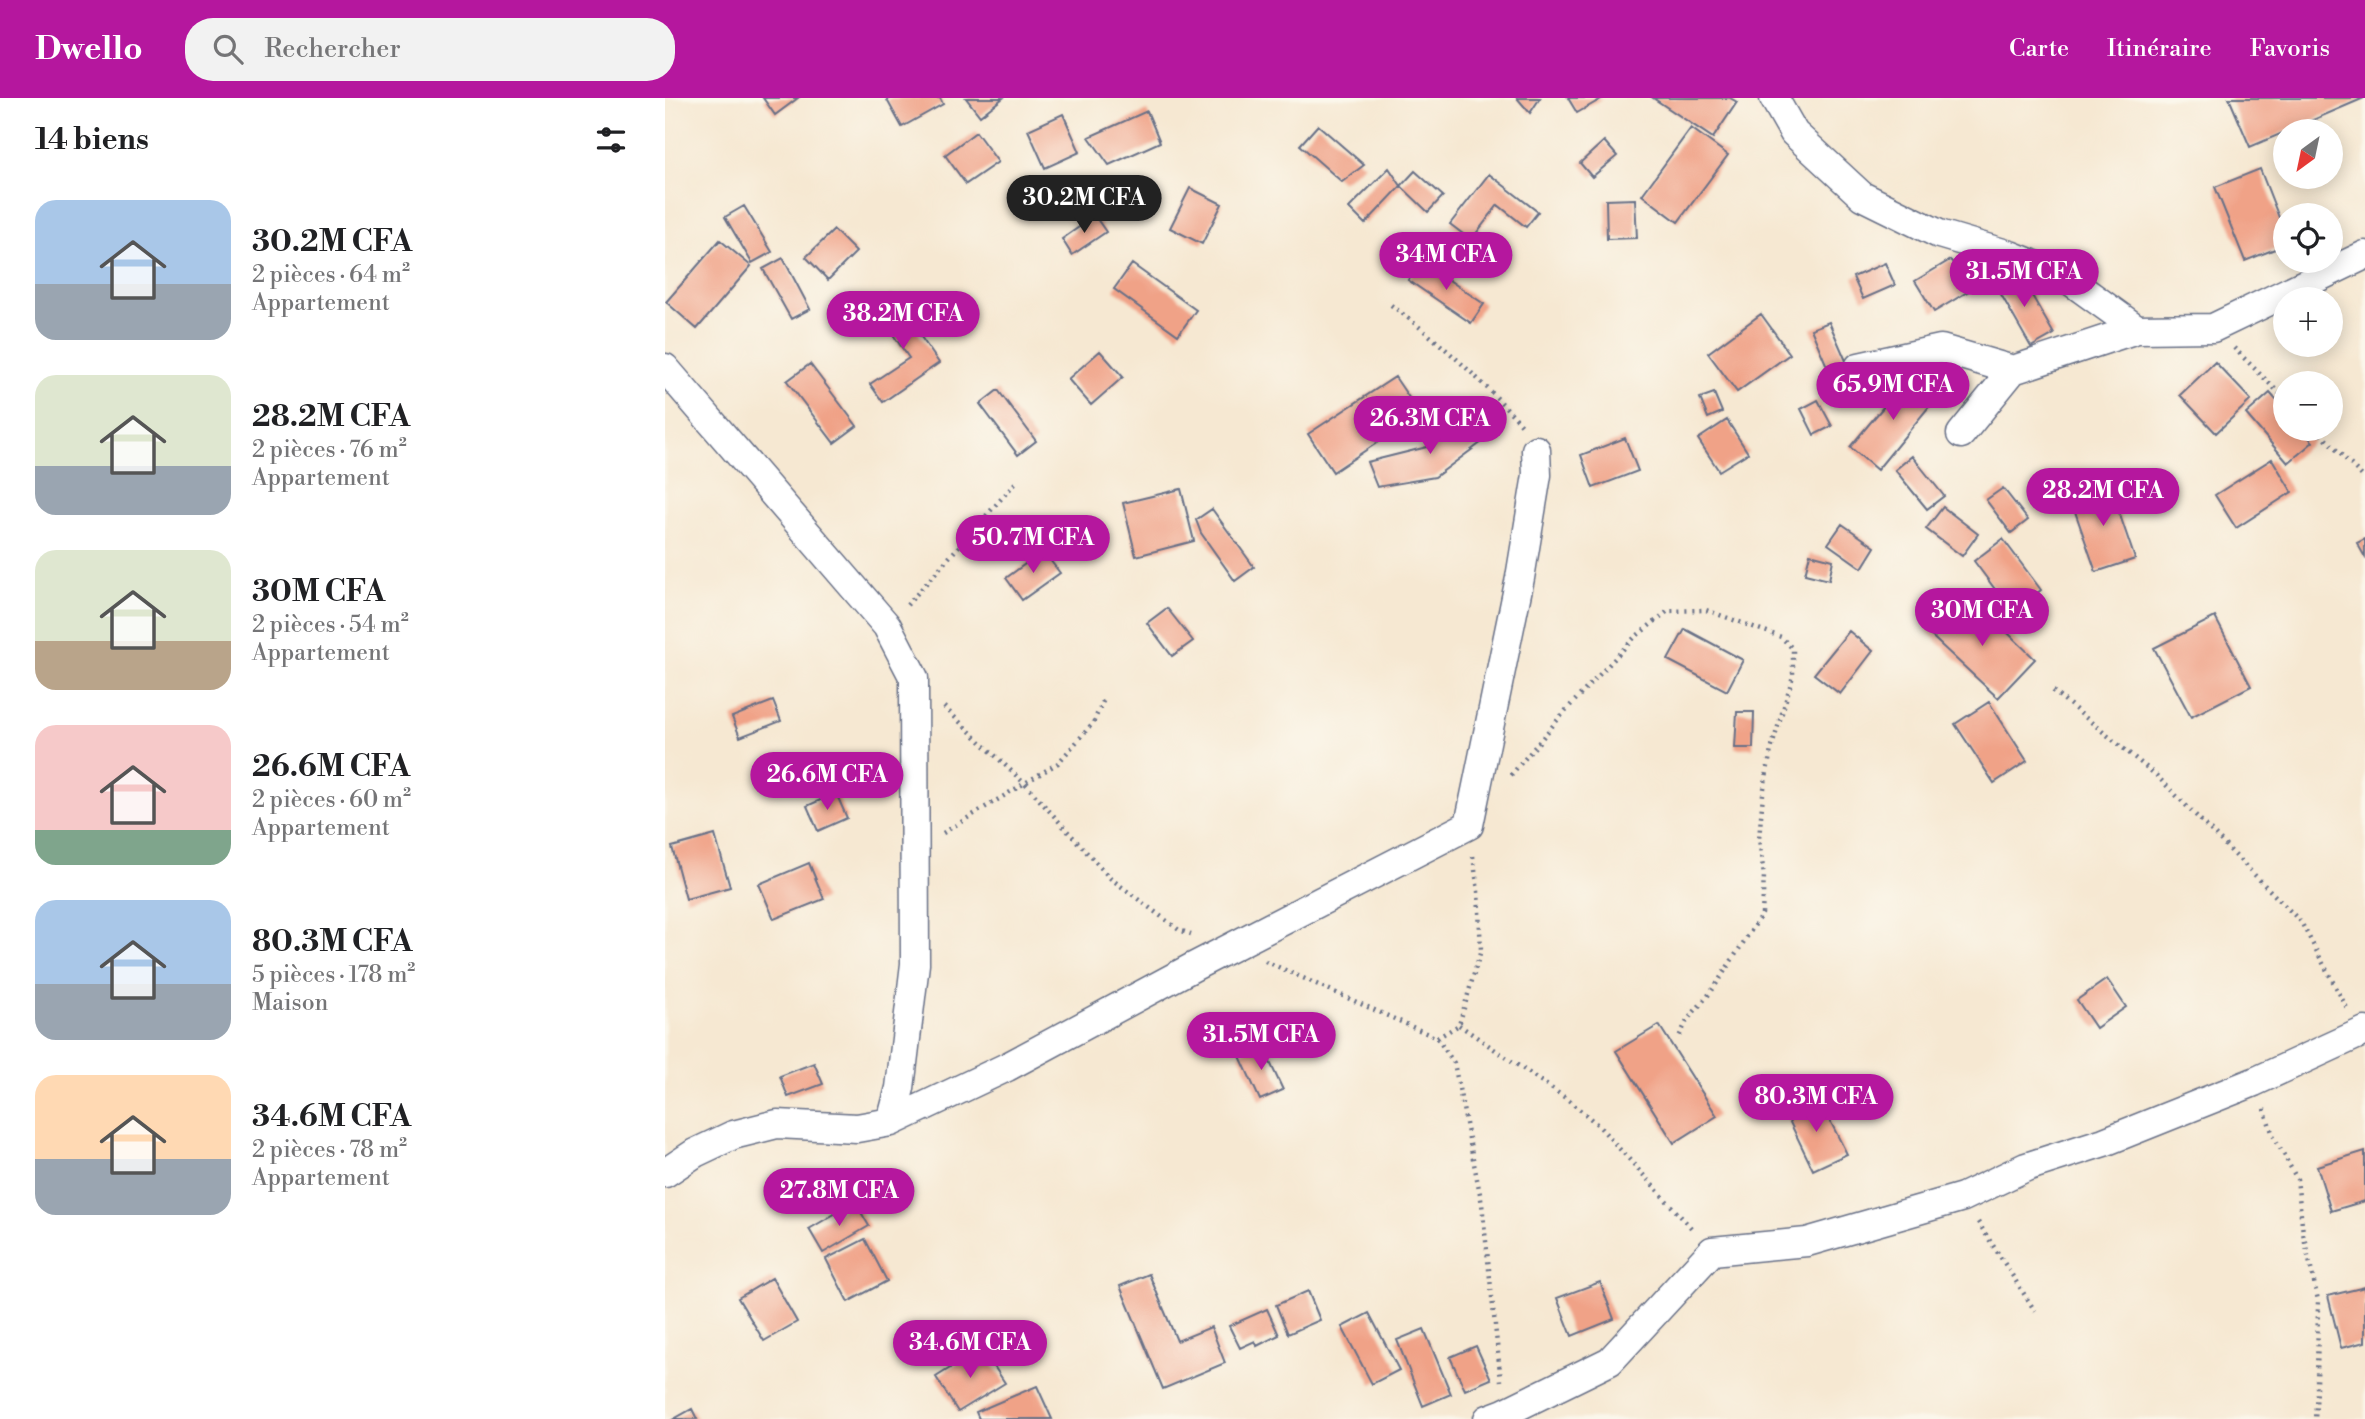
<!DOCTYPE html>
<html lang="fr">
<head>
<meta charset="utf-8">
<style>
  :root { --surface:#fff; --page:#f2f2f2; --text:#202124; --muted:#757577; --accent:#b5179e }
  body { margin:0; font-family:"Libre Bodoni",serif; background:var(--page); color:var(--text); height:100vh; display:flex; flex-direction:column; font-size:26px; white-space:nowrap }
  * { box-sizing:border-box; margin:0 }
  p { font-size:23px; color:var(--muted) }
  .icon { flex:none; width:38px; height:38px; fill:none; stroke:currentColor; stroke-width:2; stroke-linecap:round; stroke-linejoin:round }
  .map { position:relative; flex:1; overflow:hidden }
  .sheet { display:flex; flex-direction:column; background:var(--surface); width:665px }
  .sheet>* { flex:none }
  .needle { width:46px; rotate:213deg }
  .fabs { position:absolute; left:1608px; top:21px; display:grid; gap:14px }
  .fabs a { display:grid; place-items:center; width:70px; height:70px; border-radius:50%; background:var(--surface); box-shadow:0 4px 18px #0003; font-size:35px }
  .price { position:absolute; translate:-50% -60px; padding:0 16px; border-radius:24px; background:var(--accent); color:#fff; font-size:23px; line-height:46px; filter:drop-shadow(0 2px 4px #0008) }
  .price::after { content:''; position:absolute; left:50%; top:42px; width:21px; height:16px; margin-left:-10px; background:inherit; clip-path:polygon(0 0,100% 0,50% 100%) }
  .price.current { background:#222; color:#fff }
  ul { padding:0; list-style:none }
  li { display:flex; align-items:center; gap:21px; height:175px; padding:0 35px }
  li span { display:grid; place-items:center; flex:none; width:196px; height:140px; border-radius:21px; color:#555 }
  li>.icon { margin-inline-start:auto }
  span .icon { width:84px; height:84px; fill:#fffc; stroke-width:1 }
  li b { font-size:30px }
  h2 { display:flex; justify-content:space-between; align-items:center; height:84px; padding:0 35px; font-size:30px }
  header { display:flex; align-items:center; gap:42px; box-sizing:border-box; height:98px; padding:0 35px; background:var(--accent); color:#fff }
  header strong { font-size:33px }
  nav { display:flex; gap:38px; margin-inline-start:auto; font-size:24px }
  .search { width:490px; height:63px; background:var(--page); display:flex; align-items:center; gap:18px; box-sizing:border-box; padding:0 24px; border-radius:28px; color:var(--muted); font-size:26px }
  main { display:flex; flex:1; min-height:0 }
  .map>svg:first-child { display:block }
  .building { fill:#f0a287 }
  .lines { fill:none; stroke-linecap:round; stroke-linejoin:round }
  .minor-casing { stroke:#687087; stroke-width:31 }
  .path { stroke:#687087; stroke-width:4.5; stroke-dasharray:2 5; stroke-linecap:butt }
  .minor { stroke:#fff; stroke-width:28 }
</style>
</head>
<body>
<header>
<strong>Dwello</strong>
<div class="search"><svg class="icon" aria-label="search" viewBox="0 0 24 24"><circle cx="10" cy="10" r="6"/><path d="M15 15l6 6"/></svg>Rechercher</div>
<nav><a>Carte</a><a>Itinéraire</a><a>Favoris</a></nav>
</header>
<main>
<section class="sheet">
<h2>14 biens<svg class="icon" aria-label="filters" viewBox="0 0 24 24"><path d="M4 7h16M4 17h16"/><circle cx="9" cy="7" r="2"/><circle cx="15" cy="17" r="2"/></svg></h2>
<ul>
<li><span style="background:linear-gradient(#a9c7e8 60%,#9aa5b1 0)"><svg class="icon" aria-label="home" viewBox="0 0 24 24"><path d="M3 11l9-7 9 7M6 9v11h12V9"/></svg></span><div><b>30.2M CFA</b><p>2 pièces · 64 m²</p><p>Appartement</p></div></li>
<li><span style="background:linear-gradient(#dfe7d0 65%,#9aa5b1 0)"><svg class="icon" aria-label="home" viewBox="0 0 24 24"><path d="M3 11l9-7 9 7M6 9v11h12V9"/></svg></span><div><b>28.2M CFA</b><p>2 pièces · 76 m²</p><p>Appartement</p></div></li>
<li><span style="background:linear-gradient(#dfe7d0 65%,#b9a48a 0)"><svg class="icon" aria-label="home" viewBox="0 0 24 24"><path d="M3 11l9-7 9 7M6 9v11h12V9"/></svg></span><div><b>30M CFA</b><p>2 pièces · 54 m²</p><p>Appartement</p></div></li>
<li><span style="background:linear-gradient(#f6c9c9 75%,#7fa58c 0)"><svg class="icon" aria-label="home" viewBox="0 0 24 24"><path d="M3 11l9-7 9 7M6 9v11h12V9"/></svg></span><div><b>26.6M CFA</b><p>2 pièces · 60 m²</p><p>Appartement</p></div></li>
<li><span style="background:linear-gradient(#a9c7e8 60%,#9aa5b1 0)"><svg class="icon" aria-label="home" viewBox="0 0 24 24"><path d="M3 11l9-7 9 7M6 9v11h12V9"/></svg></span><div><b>80.3M CFA</b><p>5 pièces · 178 m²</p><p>Maison</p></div></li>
<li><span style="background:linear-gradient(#ffd9b3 60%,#9aa5b1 0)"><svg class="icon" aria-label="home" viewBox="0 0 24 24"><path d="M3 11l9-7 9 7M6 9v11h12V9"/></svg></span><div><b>34.6M CFA</b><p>2 pièces · 78 m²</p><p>Appartement</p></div></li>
</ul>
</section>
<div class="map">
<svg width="1700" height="1321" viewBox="0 0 1700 1321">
  <rect width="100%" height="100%" fill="#fbf7ec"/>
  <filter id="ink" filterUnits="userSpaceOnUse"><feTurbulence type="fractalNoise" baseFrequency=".0143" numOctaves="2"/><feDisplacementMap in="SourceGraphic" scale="14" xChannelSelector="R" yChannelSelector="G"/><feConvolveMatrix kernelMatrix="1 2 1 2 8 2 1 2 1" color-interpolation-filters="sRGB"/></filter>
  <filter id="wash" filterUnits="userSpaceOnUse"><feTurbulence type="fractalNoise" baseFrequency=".00686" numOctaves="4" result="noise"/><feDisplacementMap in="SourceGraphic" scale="28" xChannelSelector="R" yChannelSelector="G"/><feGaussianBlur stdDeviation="1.57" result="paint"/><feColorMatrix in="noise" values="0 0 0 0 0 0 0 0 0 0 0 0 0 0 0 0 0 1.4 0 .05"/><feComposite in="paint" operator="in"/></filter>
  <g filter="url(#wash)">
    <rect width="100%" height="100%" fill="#f6e8d2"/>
    <g id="blocks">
      <path class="building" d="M98 0H133L110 17Z
        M226 0H275L278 6 237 29 222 2Z
        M301 0H338L315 18Z
        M852 0H875L865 15Z
        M903 0H938L912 15Z
        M988 0H1065L1072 4 1048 40Z
        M1564 0H1699L1585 49Z
        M482 13 495 44 444 67 424 39Z
        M398 16 415 54 380 70 363 32Z
        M653 27 699 67 677 84 635 47Z
        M1026 30 1063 57 1013 124 977 97Z
        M311 34 333 64 301 86 280 57Z
        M939 43 952 58 927 79 915 65Z
        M724 70 736 88 700 126 684 110Z
        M1595 71 1620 135V147L1580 163 1550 89Z
        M750 73 778 98 763 114 736 88Z
        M824 76 873 114 861 129 833 107 806 142 785 126Z
        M525 90 557 106 537 146 505 130Z
        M970 101 972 140 942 141 941 102Z
        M79 108 107 154 87 165 60 119Z
        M430 118 441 134 407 157 397 141Z
        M169 132 191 154 163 182 141 159Z
        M55 142 86 168 32 231 1 204Z
        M118 160 145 211 126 221 98 171Z
        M1285 162 1312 188 1269 214 1250 183Z
        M756 163 819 206 806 225 743 182Z
        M1220 165 1230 187 1198 201 1188 179Z
        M467 166 531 212 513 237 449 191Z
        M1353 173 1389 236 1366 249 1330 186Z
        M227 197 274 265 218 304 205 286 244 260 209 209Z
        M1096 216 1125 256 1072 294 1043 255Z
        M1164 224 1185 272 1167 280 1146 231Z
        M435 253 458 279 426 307 403 281Z
        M1550 264 1586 302 1551 335 1515 297Z
        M145 266 192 328 169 345 122 283Z
        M1245 277 1272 299 1212 372 1185 349Z
        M730 279 755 316 668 374 643 336Z
        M333 292 371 343 353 357 315 306Z
        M1049 295 1057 314 1043 320 1035 300Z
        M1605 295 1620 312V331H1636L1648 344 1623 365 1581 316Z
        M1153 302 1167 328 1149 337 1136 311Z
        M816 317 829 335 770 379 712 389 702 364 762 349Z
        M1062 322 1083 355 1054 373 1033 341Z
        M960 340 973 373 928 390 916 357Z
        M1247 358 1279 398 1262 411 1230 372Z
        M1607 361 1627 394 1571 430 1550 397Z
        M1444 385 1470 461 1431 474 1405 399Z
        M1338 390 1363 422 1346 435 1321 402Z
        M516 391 529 443 471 458 458 405Z
        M1278 409 1313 436 1297 458 1261 431Z
        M547 411 589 469 570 483 536 435 531 422Z
        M1177 426 1210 449 1197 470 1163 446Z
        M1338 441 1376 492 1347 514 1309 463Z
        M1700 441V459L1692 445Z
        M378 453 395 475 357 502 341 480Z
        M1145 456 1168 462 1164 482 1140 476Z
        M1287 505 1310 526 1321 514 1370 561 1333 600 1261 533Z
        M502 510 528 543 507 558 482 525Z
        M1550 519 1586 588 1526 619 1489 550Z
        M1020 531 1078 562 1062 593 1003 562Z
        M1184 533 1208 553 1175 596 1149 576Z
        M108 603 116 623 75 639 67 619Z
        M1324 604 1362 663 1329 685 1290 626Z
        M1072 614H1089L1088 650H1070Z
        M171 695 182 720 153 733 142 708Z
        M50 737 65 789 21 801 7 749Z
        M144 765 159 801 109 821 94 786Z
        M1442 881 1461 909 1431 930 1412 902Z
        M994 927 1052 1018 1009 1045 951 953Z
        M596 945 618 992 595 1002 574 956Z
        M149 965 158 986 123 999 115 978Z
        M1154 1001 1182 1056 1148 1072 1121 1016Z
        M1700 1053V1103L1666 1113 1652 1068Z
        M190 1104 204 1128 158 1155 144 1131Z
        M200 1141 222 1183 183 1204 161 1161Z
        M484 1176 512 1243 546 1229 560 1265 498 1291 455 1188Z
        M107 1180 132 1224 99 1243 73 1200Z
        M935 1184 949 1221 907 1238 892 1200Z
        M1700 1189V1244L1676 1250 1663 1198Z
        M643 1193 655 1222 623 1236 611 1207Z
        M602 1211 614 1237 592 1248 590 1243 575 1250 564 1228Z
        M704 1215 734 1272 707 1286 677 1229Z
        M759 1231 786 1296 758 1308 732 1242Z
        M811 1248 826 1281 800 1292 785 1259Z
        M317 1250 340 1285 293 1314 271 1279Z
        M372 1288 387 1321H314L311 1314Z
        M27 1311 32 1321H9Z"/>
    </g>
  </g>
  <g filter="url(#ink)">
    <use href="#blocks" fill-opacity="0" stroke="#687087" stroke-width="2"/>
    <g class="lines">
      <g class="minor-casing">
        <path id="minor" d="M1109 0 1129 35 1197 98 1274 136 1345 157 1400 179 1472 231 1548 230 1700 157
          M1194 269 1276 251 1348 272
          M0 270 222 528 249 580 250 866 235 990 226 1024 192 1030 112 1026 68 1037 30 1055 0 1075
          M1296 336 1348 272 1472 231
          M226 1024 342 969 530 868 804 727 855 480 872 377 871 352
          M823 1321 839 1315 945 1263 1047 1153 1142 1144 1298 1099 1361 1069 1439 1044 1589 984 1700 933"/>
      </g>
      <path class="path" d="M726 207C774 243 817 282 857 327
        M1569 250 1620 301
        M1651 331 1700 381
        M242 507 351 384
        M1388 593 1492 678 1636 824 1682 910
        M279 609 360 686 445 780 514 832 526 836
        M846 677 901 612 969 540 1003 513 1041 512 1116 539 1128 551V578L1106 652 1098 696 1094 741 1099 778 1097 816 1046 894 1023 921 1014 939
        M278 735 393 665 428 625 440 599
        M600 863 772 940 789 965 817 1106 836 1283
        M794 927 902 1001 933 1027 1029 1133
        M772 940 794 927 816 852 813 793 808 758
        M1599 1011 1608 1037 1632 1081 1638 1135 1653 1202 1652 1293 1650 1321
        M1313 1124 1370 1213"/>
      <use href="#minor" class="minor"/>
    </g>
  </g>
</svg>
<div class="fabs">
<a><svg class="needle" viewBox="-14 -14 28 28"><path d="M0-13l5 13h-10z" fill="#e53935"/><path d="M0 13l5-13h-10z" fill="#757577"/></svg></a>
<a><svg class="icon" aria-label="locate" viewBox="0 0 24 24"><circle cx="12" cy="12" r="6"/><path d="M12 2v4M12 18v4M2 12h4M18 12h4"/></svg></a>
<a>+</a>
<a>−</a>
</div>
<b class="price current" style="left:419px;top:137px">30.2M CFA</b>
<b class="price" style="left:781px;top:194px">34M CFA</b>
<b class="price" style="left:1359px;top:211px">31.5M CFA</b>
<b class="price" style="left:238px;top:253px">38.2M CFA</b>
<b class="price" style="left:1228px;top:324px">65.9M CFA</b>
<b class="price" style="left:765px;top:358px">26.3M CFA</b>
<b class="price" style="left:1438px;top:430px">28.2M CFA</b>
<b class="price" style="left:368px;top:477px">50.7M CFA</b>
<b class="price" style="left:1317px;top:550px">30M CFA</b>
<b class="price" style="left:162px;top:714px">26.6M CFA</b>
<b class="price" style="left:596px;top:974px">31.5M CFA</b>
<b class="price" style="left:1151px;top:1036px">80.3M CFA</b>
<b class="price" style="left:174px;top:1130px">27.8M CFA</b>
<b class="price" style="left:305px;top:1282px">34.6M CFA</b>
</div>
</main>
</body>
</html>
